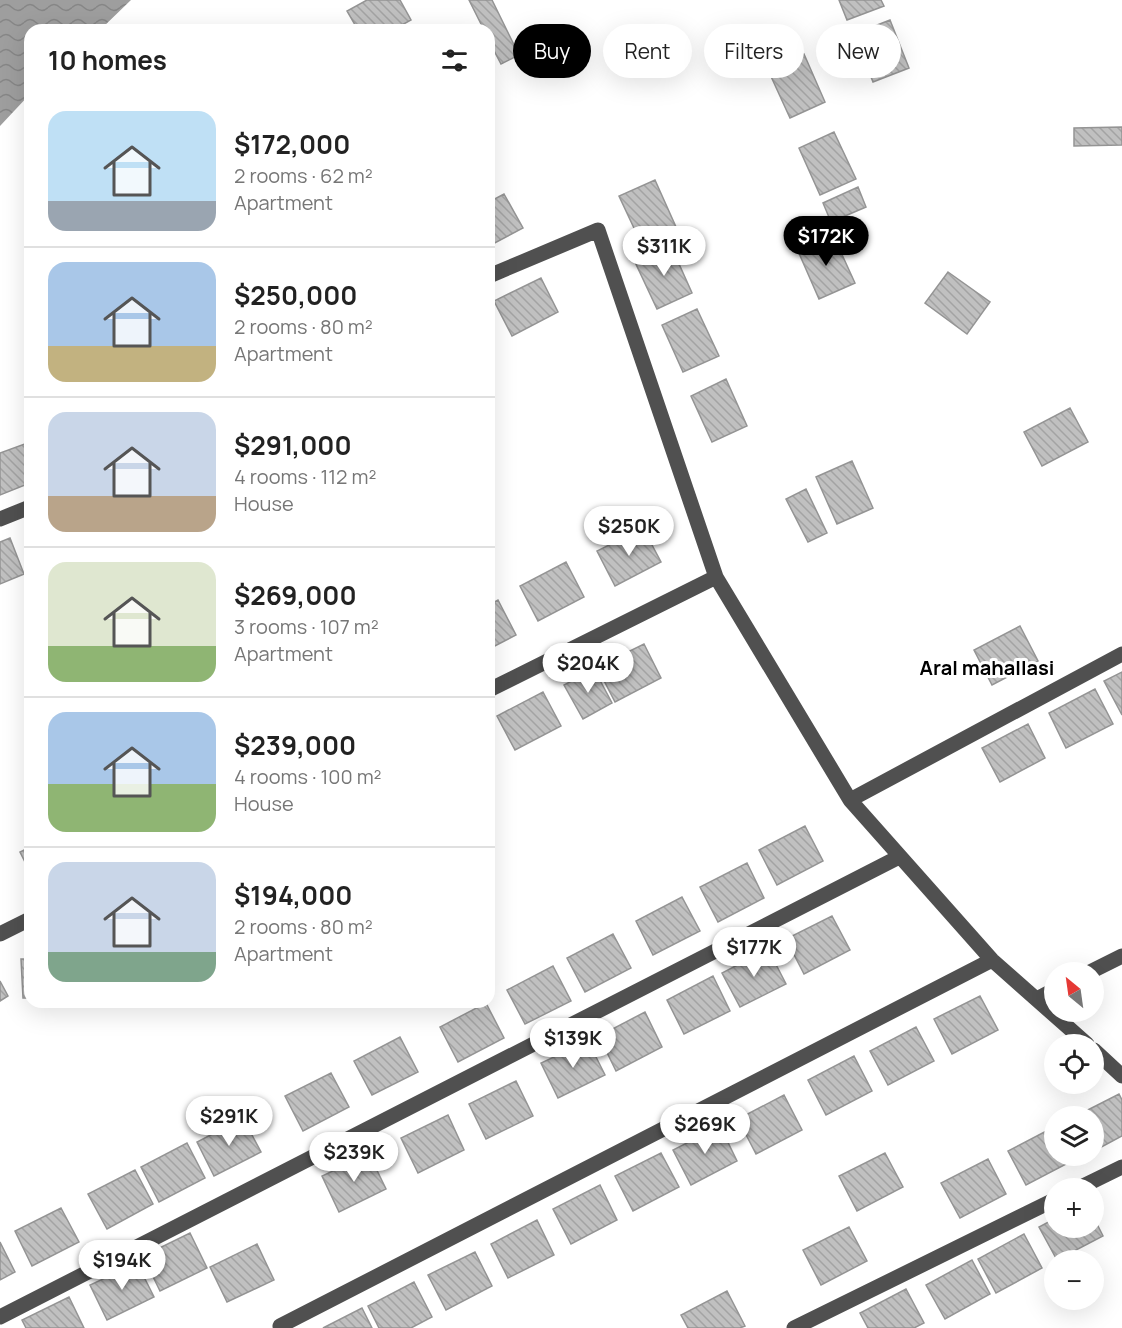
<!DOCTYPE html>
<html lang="en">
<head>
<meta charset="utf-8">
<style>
  :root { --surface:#fff; --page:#f2f2f2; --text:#222; --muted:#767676; --line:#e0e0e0; --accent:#000 }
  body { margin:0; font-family:Manrope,sans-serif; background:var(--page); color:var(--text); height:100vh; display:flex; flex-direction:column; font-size:22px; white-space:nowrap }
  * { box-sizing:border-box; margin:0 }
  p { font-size:20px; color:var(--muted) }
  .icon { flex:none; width:33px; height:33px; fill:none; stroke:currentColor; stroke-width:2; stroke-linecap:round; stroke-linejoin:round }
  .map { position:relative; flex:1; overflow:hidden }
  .side { position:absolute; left:24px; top:24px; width:471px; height:984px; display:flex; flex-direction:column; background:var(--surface); border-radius:18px; box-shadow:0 6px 24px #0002 }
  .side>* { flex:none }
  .banner { position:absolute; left:513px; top:24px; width:519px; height:54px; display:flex; gap:12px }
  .needle { width:39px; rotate:331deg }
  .controls { position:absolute; left:1044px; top:962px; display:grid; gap:12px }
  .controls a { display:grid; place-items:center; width:60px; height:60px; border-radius:50%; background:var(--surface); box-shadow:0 6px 24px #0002; font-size:30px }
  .price { position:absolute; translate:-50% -51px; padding:0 14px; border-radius:21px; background:#fff; color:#222; font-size:20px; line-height:39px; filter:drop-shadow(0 2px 3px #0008) }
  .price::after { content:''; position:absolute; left:50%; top:36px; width:18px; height:14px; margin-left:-9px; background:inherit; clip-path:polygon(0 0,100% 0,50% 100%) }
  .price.active { background:var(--accent); color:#fff }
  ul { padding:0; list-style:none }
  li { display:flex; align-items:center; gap:18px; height:150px; padding:0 24px }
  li+li { border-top:2px solid var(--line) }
  li span { display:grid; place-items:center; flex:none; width:168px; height:120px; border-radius:18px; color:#555 }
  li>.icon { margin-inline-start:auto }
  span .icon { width:72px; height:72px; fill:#fffc; stroke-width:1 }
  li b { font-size:26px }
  h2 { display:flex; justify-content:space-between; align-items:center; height:72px; padding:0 24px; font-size:26px }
  .chip { padding:0 21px; border-radius:27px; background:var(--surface); box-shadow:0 6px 24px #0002; font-size:21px; line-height:54px }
  .chip.active { background:var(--accent); color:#fff }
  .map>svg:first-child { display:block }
  .water { fill:url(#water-waves) }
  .building { fill:url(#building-back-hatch); stroke:#949494; stroke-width:1.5 }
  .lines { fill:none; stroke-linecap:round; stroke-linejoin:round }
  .minor { stroke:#505050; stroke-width:15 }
  .labels { text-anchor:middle; stroke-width:6; stroke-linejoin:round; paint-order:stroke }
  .neighbourhood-label { font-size:20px; font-weight:bold; fill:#000; stroke:#fff }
</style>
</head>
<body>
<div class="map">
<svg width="1122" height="1328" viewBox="0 0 1122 1328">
  <defs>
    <pattern id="water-waves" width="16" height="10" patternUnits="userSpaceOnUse" patternTransform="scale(1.5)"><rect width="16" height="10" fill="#9e9e9e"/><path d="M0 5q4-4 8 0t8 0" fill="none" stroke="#868686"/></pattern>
    <pattern id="building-back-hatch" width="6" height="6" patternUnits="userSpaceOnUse" patternTransform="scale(1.5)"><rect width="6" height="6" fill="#c0c0c0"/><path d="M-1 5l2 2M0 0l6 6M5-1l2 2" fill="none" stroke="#a3a3a3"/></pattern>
  </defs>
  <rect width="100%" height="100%" fill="#fff"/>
  <path class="water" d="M0 0H131L100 30H30V94L0 126Z"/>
  <path class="building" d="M367 0H400L411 20 393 30H358L347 11Z
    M469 0H492L519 55 501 64 489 41V30H484Z
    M839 0H881L884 6 847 20Z
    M890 20 909 68 873 82 854 34Z
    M804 54 825 102 790 118 768 70Z
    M1122 127V145L1074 146V128Z
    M834 132 856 179 820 195 799 148Z
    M655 180 676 227 641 243 619 196Z
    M858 187 866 207 831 222 823 203Z
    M504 194 523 228 489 246V202Z
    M833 235 855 283 819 299 798 251Z
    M671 246 692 293 657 309 635 262Z
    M948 272 990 302 967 334 925 303Z
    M541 278 558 312 512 336 494 301Z
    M697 309 719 356 683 372 662 325Z
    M726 379 747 426 712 442 691 396Z
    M1070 408 1088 442 1042 466 1024 432Z
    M30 442V483L0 495V453Z
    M852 461 873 508 837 524 816 477Z
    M806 489 827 533 808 542 786 499Z
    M643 528 661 562 615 586 597 551Z
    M10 538 24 574 0 584V542Z
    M566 562 584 597 538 621 520 586Z
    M498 600 516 635 489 649V605Z
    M1020 626 1038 661 992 685 974 650Z
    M644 644 661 678 615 702 597 667Z
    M594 669 612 703 583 719 564 685Z
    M1122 672V715L1104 681Z
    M1095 689 1113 724 1066 748 1049 713Z
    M543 692 561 726 515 750 497 716Z
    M1028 724 1045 758 1000 782 982 748Z
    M805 826 823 861 777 885 759 850Z
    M30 847V872L20 852Z
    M747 863 764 898 718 922 700 887Z
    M682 897 700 931 653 955 636 921Z
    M832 916 850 950 804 974 786 939Z
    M613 934 631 968 585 992 567 958Z
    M768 949 786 984 740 1007 722 973Z
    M21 959H30V998H23Z
    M553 966 571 1001 525 1024 507 990Z
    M713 976 730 1011 684 1034 667 1000Z
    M0 981 8 996 0 1001Z
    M980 996 998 1030 952 1054 934 1019Z
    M486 1003 504 1038 458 1062 440 1027Z
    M645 1012 662 1047 616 1071 599 1036Z
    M916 1027 934 1061 888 1085 870 1051Z
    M400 1037 418 1072 372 1095 354 1061Z
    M588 1041 605 1075 558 1098 541 1063Z
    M854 1056 872 1091 826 1115 808 1080Z
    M331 1073 349 1107 303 1131 285 1096Z
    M516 1081 533 1116 486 1139 469 1104Z
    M1119 1094 1122 1100V1136L1094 1151V1116H1076Z
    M784 1095 802 1130 756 1154 738 1119Z
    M448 1115 464 1150 418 1173 401 1138Z
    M243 1118 261 1152 214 1176 197 1142Z
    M720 1126 737 1161 691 1185 673 1150Z
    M1054 1127V1155H1069L1072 1161 1026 1185 1008 1151Z
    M187 1143 205 1178 159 1202 141 1167Z
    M661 1153 679 1187 633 1211 615 1176Z
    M885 1153 903 1187 857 1211 839 1176Z
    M369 1154 386 1189 339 1212 322 1176Z
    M988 1159 1006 1194 960 1218 941 1183Z
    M135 1170 153 1204 107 1229 88 1194Z
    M600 1185 617 1220 571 1244 553 1209Z
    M61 1208 79 1242 32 1266 15 1231Z
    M1094 1218 1103 1236 1057 1260 1039 1227 1054 1219V1227H1094Z
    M537 1220 554 1255 508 1278 491 1244Z
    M849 1227 867 1261 821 1285 803 1250Z
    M190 1233 207 1268 160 1291 143 1256Z
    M1024 1234 1042 1268 996 1293 978 1259Z
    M0 1242 15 1272 0 1280Z
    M257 1244 274 1280 227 1302 210 1267Z
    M475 1252 492 1286 446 1310 428 1275Z
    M972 1260 990 1294 945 1319 926 1285Z
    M137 1263 154 1297 107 1320 90 1285Z
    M414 1282 432 1317 411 1328H379L368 1306Z
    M906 1289 924 1323 914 1328H868L860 1313Z
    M727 1291 745 1326 740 1328H688L681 1315Z
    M69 1297 84 1328H26L22 1320Z
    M362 1308 372 1328H323Z"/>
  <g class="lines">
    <path class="minor" d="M489 276 598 230 716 577 850 800 992 960 1087 1044
      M0 519 30 507
      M489 690 716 577
      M850 800 1122 654
      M0 934 30 919
      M1090 972 1122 956
      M1037 999 1054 990
      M1094 1050 1122 1076
      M1079 1188 1122 1167
      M0 1317 899 857
      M280 1326 992 960
      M794 1328 1054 1200"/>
  </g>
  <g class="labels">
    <g class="neighbourhood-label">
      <text x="987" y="675">Aral mahallasi</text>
    </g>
  </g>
</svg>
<div class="controls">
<a><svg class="needle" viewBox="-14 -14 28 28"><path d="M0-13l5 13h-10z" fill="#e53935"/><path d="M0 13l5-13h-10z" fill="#767676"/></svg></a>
<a><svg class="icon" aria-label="locate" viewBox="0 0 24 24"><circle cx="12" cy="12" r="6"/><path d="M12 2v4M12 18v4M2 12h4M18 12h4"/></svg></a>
<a><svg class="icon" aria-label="layers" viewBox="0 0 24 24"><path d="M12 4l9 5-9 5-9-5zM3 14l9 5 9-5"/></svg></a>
<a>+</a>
<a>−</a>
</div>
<b class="price active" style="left:826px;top:267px">$172K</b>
<b class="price" style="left:664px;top:277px">$311K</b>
<b class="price" style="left:629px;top:557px">$250K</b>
<b class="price" style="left:588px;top:694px">$204K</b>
<b class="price" style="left:754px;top:978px">$177K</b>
<b class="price" style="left:573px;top:1069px">$139K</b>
<b class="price" style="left:229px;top:1147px">$291K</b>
<b class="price" style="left:705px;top:1155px">$269K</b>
<b class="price" style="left:354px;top:1183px">$239K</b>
<b class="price" style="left:122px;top:1291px">$194K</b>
<div class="banner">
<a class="chip active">Buy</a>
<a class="chip">Rent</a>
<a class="chip">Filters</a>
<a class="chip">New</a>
</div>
<section class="side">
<h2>10 homes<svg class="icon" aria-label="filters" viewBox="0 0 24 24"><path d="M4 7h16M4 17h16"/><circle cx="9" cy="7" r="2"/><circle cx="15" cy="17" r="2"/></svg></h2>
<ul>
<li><span style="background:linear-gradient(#bfe0f5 75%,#9aa5b1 0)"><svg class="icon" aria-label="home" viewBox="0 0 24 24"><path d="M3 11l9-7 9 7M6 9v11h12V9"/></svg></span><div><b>$172,000</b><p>2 rooms · 62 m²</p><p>Apartment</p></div></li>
<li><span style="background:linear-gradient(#a9c7e8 70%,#c2b280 0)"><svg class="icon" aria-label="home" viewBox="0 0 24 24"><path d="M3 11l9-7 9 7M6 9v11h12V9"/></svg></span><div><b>$250,000</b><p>2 rooms · 80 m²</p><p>Apartment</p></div></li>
<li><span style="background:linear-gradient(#c9d6e8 70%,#b9a48a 0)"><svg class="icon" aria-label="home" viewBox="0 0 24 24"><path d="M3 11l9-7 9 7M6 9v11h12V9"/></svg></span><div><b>$291,000</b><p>4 rooms · 112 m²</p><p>House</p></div></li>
<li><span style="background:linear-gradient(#dfe7d0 70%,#8fb573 0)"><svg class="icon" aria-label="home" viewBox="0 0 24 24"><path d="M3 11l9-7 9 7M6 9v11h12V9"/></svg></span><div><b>$269,000</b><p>3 rooms · 107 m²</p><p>Apartment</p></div></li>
<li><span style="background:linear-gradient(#a9c7e8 60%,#8fb573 0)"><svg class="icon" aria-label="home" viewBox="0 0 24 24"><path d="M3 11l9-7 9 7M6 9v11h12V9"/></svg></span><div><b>$239,000</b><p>4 rooms · 100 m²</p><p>House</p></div></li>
<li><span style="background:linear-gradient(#c9d6e8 75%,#7fa58c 0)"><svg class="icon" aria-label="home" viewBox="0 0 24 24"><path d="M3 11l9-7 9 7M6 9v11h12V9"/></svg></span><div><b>$194,000</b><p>2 rooms · 80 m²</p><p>Apartment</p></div></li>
</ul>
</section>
</div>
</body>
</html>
